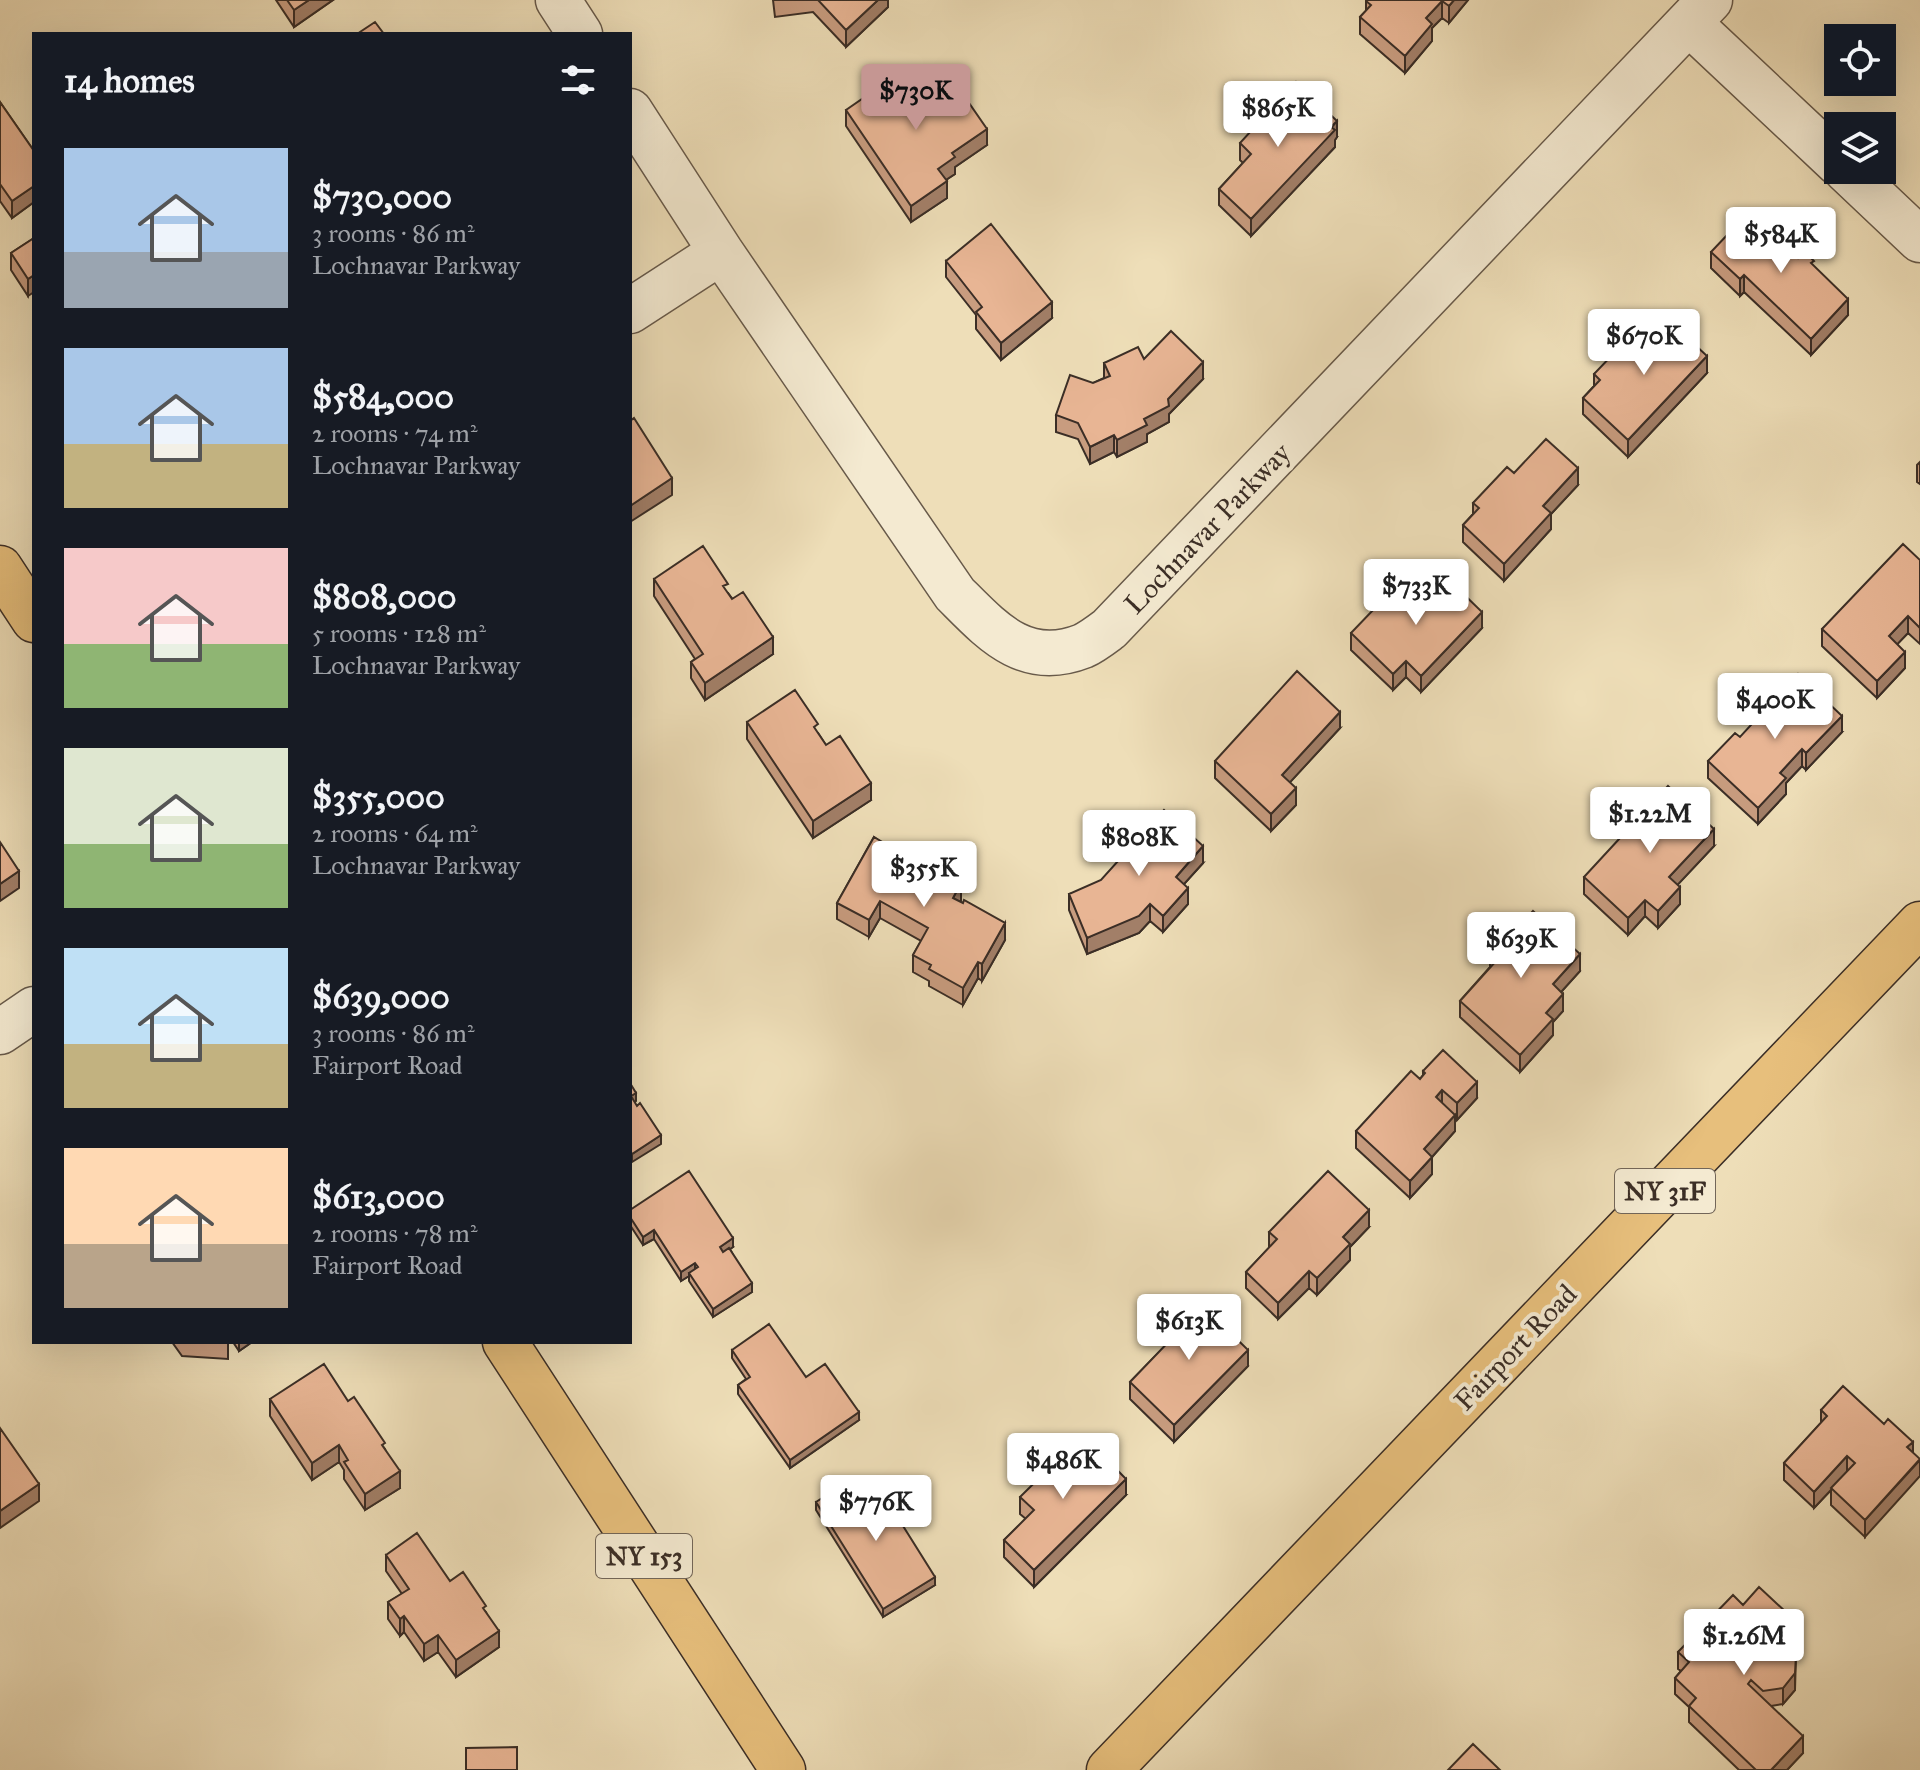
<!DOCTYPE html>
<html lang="en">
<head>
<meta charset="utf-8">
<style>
  :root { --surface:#171b24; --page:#242831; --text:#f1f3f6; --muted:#9ea1a6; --accent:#c59692 }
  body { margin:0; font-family:"IM FELL Great Primer",serif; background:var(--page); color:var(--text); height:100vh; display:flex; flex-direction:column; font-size:30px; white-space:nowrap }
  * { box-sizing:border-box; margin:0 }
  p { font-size:26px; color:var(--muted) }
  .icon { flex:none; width:44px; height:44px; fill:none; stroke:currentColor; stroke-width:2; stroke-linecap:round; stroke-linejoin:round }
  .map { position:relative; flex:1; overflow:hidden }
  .panel { position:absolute; left:32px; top:32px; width:600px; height:1312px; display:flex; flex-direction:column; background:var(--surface); border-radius:0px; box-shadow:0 8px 32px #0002 }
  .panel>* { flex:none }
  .buttons { position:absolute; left:1824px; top:24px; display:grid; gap:16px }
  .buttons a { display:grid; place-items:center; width:72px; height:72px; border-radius:0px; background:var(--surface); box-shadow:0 8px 32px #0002; font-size:40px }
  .price { position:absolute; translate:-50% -68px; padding:0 18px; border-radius:8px; background:#fff; color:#222; font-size:26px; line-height:52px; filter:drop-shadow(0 2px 4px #0008) }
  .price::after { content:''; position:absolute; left:50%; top:48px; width:24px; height:18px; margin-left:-12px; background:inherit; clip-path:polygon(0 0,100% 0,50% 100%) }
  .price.on { background:var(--accent); color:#111 }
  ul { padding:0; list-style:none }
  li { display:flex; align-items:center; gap:24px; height:200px; padding:0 32px }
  li span { display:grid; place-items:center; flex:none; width:224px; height:160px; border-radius:0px; color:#555 }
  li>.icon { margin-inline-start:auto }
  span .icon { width:96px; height:96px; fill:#fffc; stroke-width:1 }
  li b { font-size:34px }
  h2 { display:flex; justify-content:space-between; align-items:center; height:96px; padding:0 32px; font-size:34px }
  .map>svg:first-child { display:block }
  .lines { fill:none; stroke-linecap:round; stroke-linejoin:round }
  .minor-casing { stroke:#685a4a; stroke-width:47 }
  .major-casing { stroke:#3b2e26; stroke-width:47 }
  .minor { stroke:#f4ead1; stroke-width:44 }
  .major { stroke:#e7bf7c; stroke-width:44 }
  .wall { fill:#c89c7f; stroke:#3b2e26; stroke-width:2 }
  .shaded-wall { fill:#a27f68; stroke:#3b2e26; stroke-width:2 }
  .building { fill:#e8b594; stroke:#3b2e26; stroke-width:2 }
  .labels { text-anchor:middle; stroke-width:8; stroke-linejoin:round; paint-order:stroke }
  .shield { fill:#f4ead1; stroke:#726659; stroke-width:2 }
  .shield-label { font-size:26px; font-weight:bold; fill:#3b2e26 }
  .street-label { font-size:28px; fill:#3b2e26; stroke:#f4ead1 }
</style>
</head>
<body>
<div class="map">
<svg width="1920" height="1770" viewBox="0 0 1920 1770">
  <rect width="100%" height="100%" fill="#eedeb8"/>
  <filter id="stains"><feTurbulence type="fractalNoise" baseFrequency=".0025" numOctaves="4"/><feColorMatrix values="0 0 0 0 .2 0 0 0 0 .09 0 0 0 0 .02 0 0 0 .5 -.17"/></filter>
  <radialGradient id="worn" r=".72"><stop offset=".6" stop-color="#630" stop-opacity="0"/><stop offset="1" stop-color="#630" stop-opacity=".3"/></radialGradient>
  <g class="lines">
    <g class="minor-casing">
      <path id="minor" d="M558 0 580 34
        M1689 23 1838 163
        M630 111 721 252 955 594C992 631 1025 669 1083 646 1092 642 1101 635 1109 629L1710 0
        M1846 170 1920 240
        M630 311 721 252
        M0 1032 34 1009"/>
    </g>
    <g class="major-casing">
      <path id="major" d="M0 568 34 620
        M505 1342 783 1770
        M1109 1770 1920 924"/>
    </g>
    <use href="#minor" class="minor"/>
    <use href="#major" class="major"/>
  </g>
  <path class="wall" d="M276 0H333L294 27Z
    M773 0H888V7L846 47 813 12 775 17Z
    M1366 0H1468L1449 23 1442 18 1432 28V41L1405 73 1360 34V17L1366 11Z
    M929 92 987 145 955 167V174L946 180 947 198 911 222 846 126V110L917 96Z
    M0 102 34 151V202L12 218 0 201Z
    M1337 137 1335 140V147L1251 236 1219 205V189L1243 163 1240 160V143Z
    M34 238 28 296 11 270V253Z
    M1711 252 1798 258 1848 315 1811 355 1744 292 1740 296 1711 268Z
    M946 261 1052 318 1001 360 976 329V315L946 277Z
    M1622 356 1707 373 1628 457 1583 414V398L1594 386V374Z
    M1144 359 1203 379 1169 414V422L1147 434V442L1117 457 1114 452 1090 464 1078 439 1056 432V415L1093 383 1104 378V363Z
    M1920 462V484L1917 482V465Z
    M1514 473 1578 485 1551 514V529L1504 581 1463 542V525L1473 514V503Z
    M1920 560V644L1908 633 1897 644 1905 668 1877 698 1822 646V629Z
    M654 579 728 593 773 654 705 700 691 678V662L695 659 654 596Z
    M1420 605 1482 628 1421 692 1406 677 1393 690 1351 650V633Z
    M747 722 818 733 826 745 871 800 813 838 747 739Z
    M1340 728 1290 782 1296 805 1271 831 1215 778V761Z
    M1842 732 1806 770 1802 766 1786 783V794L1758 824 1708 778V761L1740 737Z
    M874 837 961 900 960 902 1005 940 982 981 978 978 963 1005 929 986V981L913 972V955L921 941 880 918 869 937 837 919V903Z
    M1714 846 1677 885 1680 904 1658 928 1645 916 1628 935 1584 894V877Z
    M1203 863 1184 884 1188 904 1163 932 1150 921 1139 933 1087 954 1069 910V894Z
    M1509 927 1580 971 1561 992 1563 1011 1553 1022V1035L1520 1072 1460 1017V1001L1490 967V960L1481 952V935Z
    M1423 1071 1477 1098 1457 1120 1455 1118V1131L1432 1157V1174L1410 1198 1356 1148V1131L1420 1079 1423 1075Z
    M630 1210 733 1247 730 1249 752 1292 713 1317 689 1281V1276L681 1281 654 1239 643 1245 630 1225Z
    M1369 1227 1350 1247V1260L1317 1295 1309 1288 1278 1319 1246 1288V1272L1269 1248V1232Z
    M1169 1321 1248 1366 1174 1442 1130 1399V1382L1171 1340 1169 1338Z
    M172 1342H228V1359L182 1356Z
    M233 1342H252L239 1351Z
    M732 1350 806 1377 859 1420 790 1468 738 1394V1385L746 1379 732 1358Z
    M270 1399 348 1401 385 1449 400 1488 365 1510 344 1479V1470L339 1462 312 1480 270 1416Z
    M1821 1410 1884 1424 1865 1537 1831 1505V1490L1814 1508 1784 1480V1463L1821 1423Z
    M1126 1495 1034 1587 1004 1557V1540L1026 1519 1020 1514V1497Z
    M816 1502 876 1510 935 1585 883 1617 816 1510Z
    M386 1555 450 1581 486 1612 499 1647 456 1677 438 1652 424 1661 404 1632 400 1636 388 1619V1602L402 1594 386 1571Z
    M1743 1605 1802 1644 1799 1652 1796 1655 1795 1690 1783 1704 1771 1706 1803 1753 1787 1770H1739L1689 1722V1707L1675 1694V1678L1681 1671 1678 1669V1652Z"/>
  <path class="shaded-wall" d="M309 0H333L294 27V10Z
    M878 0H888V7L846 47V30Z
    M1454 0H1468L1449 23V6Z
    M1442 1V18L1432 28V41L1405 73V56L1426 18Z
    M1337 121V137L1335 140V147L1251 236V219Z
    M987 129V145L955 167V174L938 185V169L952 153Z
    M947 181V198L911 222V206Z
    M34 186V202L12 218V201Z
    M34 275V292L28 296V279Z
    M1744 275V292L1740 296V279Z
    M1848 299V315L1811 355V339Z
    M1052 302V318L1001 360V343Z
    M1707 356V373L1628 457V440Z
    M1203 362V379L1169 414V422L1147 434V442L1117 457V440L1168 399Z
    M1114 435V452L1090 464V447Z
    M1578 468V485L1551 514V529L1504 581V564L1543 506Z
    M672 478V495L630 522V506Z
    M1482 612V628L1421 692V676Z
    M1908 616V633L1889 653V636Z
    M773 637V654L705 700V683Z
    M1905 652V668L1877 698V681Z
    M1406 661V677L1393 690V674Z
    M1340 712V728L1282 791V775Z
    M1842 716V732L1806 770V753Z
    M1802 749V766L1786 783V794L1758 824V808L1780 773Z
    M871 783V800L813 838V821Z
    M1296 788V805L1271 831V814Z
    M1714 829V846L1669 894V877Z
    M1203 846V863L1176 893V877Z
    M19 871V888L0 901V884Z
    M961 883V900L953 914V898Z
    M1680 887V904L1658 928V911Z
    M1188 888V904L1163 932V916Z
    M1645 900V916L1628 935V918Z
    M880 901V918L869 937V920Z
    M1150 904V921L1139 933 1087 954V938Z
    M1005 923V940L982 981V964Z
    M1580 954V971L1553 1001V984Z
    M978 962V978L963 1005V988Z
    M1563 994V1011L1553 1022V1035L1520 1072V1055L1546 1013Z
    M1477 1082V1098L1457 1120V1103Z
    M1442 1090V1107L1436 1097Z
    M636 1093V1101L631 1105V1096Z
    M1455 1115V1131L1424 1166V1149Z
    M661 1135V1144L632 1162V1154Z
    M1432 1157V1174L1410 1198V1181Z
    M1369 1210V1227L1350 1247V1260L1317 1295V1278L1343 1237Z
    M654 1230V1239L643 1245V1237Z
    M733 1238V1247L720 1256V1247Z
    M695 1263V1272L689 1273V1276L681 1281V1272Z
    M1309 1271V1288L1278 1319V1303Z
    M752 1283V1292L713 1317V1309Z
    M239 1342H252L239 1351Z
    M1248 1350V1366L1174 1442V1425Z
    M859 1412V1420L790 1468V1460Z
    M1913 1442V1458L1907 1447Z
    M339 1445V1462L312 1480V1463Z
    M1847 1456V1473L1814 1508V1492Z
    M1920 1460V1476L1865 1537V1520Z
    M400 1471V1488L365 1510V1494Z
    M1126 1479V1495L1034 1587V1570Z
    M39 1484V1501L0 1528V1511Z
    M935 1577V1585L883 1617V1609Z
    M404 1616V1632L400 1636V1619Z
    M1802 1627V1644L1799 1652 1787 1664V1647Z
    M499 1631V1647L456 1677V1660Z
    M438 1635V1652L424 1661V1644Z
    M1795 1673V1690L1783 1704V1688Z
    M1803 1736V1753L1787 1770H1771Z"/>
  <path class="building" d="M287 0H309L294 10Z
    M818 0H878L846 30Z
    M1366 0H1454L1449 6 1442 1 1426 18 1432 24 1405 56 1360 17 1371 5 1366 1Z
    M375 22 384 34H357Z
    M901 72 917 96 928 89 929 92 951 77 987 129 952 153 955 157 938 169 947 181 911 206 846 110Z
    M1296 82 1337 121 1331 127 1335 130 1251 219 1219 189 1251 154 1240 143Z
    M0 102 34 151V186L12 201 0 184Z
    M1749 212 1798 258 1804 251 1814 261 1811 263 1848 299 1811 339 1744 275 1740 279 1711 252Z
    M991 224 1052 302 1001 343 976 312 982 307 946 261Z
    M34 238V275L28 279 11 253Z
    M1662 314 1707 356 1628 440 1583 398 1600 380 1594 374 1617 350 1622 356Z
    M1171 331 1203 362 1168 399 1169 406 1144 419 1147 425 1117 440 1114 435 1090 447 1078 423 1056 415 1070 375 1093 383 1110 376 1104 363 1138 347 1144 359Z
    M634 418 672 478 630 506V421Z
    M1546 439 1578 468 1543 506 1551 513 1504 564 1463 525 1479 508 1473 503 1507 467 1514 473Z
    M1903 544 1920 560V628L1908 616 1889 636 1905 652 1877 681 1822 629Z
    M703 546 728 584 723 586 732 599 743 592 773 637 705 683 691 662 703 654 654 579Z
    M1447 578 1482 612 1421 676 1406 661 1393 674 1351 633 1399 583 1420 605Z
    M1297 671 1340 712 1282 775 1296 788 1271 814 1215 761Z
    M1798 674 1842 716 1806 753 1802 749 1780 773 1786 778 1758 808 1708 761 1735 733 1740 737Z
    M795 690 818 724 814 727 826 745 840 736 871 783 813 821 747 722Z
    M1668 786 1714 829 1669 877 1680 887 1658 911 1645 900 1628 918 1584 877Z
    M1164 810 1203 846 1176 877 1188 888 1163 916 1150 904 1139 916 1087 938 1069 894 1101 880Z
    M874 837 906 856 908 853 961 883 953 898 963 903 964 900 1005 923 982 964 978 962 963 988 929 969 931 965 913 955 928 928 880 901 869 920 837 903Z
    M0 842 19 871 0 884Z
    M1533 911 1580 954 1553 984 1563 994 1546 1013 1553 1019 1520 1055 1460 1001 1496 961 1490 956 1496 949 1481 935 1498 917 1509 927 1517 918 1522 923Z
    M1443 1050 1477 1082 1457 1103 1442 1090 1436 1097 1455 1115 1424 1149 1432 1157 1410 1181 1356 1131 1411 1071 1420 1079 1425 1073 1423 1071Z
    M630 1083 636 1093 631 1096 637 1106 640 1103 661 1135 632 1154 630 1151Z
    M689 1171 733 1238 720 1247 723 1252 729 1248 752 1283 713 1309 689 1273 698 1267 695 1263 681 1272 654 1230 643 1237 630 1217V1210Z
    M1328 1171 1369 1210 1343 1237 1350 1244 1317 1278 1309 1271 1278 1303 1246 1272 1277 1239 1269 1232Z
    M1193 1296 1248 1350 1174 1425 1130 1382 1179 1331 1169 1321Z
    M769 1324 806 1377 825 1364 859 1412 790 1460 738 1385 750 1377 732 1350Z
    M324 1364 348 1401 354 1397 385 1443 382 1445 400 1471 365 1494 344 1462 348 1460 339 1445 312 1463 270 1399Z
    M1843 1386 1884 1424 1888 1419 1913 1442 1907 1447 1920 1459 1865 1520 1831 1488 1855 1463 1847 1456 1814 1492 1784 1463 1827 1416 1821 1410Z
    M0 1428 39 1484 0 1511Z
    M1083 1435 1126 1479 1034 1570 1004 1540 1034 1510 1020 1497Z
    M855 1477 876 1510 888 1502 935 1577 883 1609 816 1502Z
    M417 1533 450 1581 463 1572 486 1606 483 1608 499 1631 456 1660 438 1635 424 1644 404 1616 400 1619 388 1602 409 1589 386 1555Z
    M1759 1587 1802 1627 1799 1635 1787 1647 1796 1655 1795 1673 1783 1688 1763 1691 1751 1680 1748 1684 1803 1736 1771 1770H1756L1689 1706 1696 1698 1675 1678 1689 1662 1678 1652 1733 1595 1743 1605Z
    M1473 1744 1500 1770H1448Z
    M517 1747V1770H466V1748Z"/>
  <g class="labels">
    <g class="shield">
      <rect x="1615" y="1169" width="100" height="44" rx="6"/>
      <rect x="596" y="1534" width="96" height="44" rx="6"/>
    </g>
    <g class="shield-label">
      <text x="1665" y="1200">NY 31F</text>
      <text x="644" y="1565">NY 153</text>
    </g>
    <g class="street-label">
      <text transform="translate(1207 528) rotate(-46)" y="10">Lochnavar Parkway</text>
      <text transform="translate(1515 1347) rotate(-46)" y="10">Fairport Road</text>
    </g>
  </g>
  <rect width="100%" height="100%" filter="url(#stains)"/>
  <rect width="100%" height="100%" fill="url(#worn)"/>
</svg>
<div class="buttons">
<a><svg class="icon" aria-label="locate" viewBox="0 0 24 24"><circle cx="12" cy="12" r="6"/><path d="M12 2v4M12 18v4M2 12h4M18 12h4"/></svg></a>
<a><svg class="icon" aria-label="layers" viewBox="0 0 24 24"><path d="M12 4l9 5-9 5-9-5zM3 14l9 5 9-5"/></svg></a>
</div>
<b class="price on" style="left:916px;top:132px">$730K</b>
<b class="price" style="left:1278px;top:149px">$865K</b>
<b class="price" style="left:1781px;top:275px">$584K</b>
<b class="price" style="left:1644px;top:377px">$670K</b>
<b class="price" style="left:1416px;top:627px">$733K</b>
<b class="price" style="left:1775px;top:741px">$400K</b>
<b class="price" style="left:1650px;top:855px">$1.22M</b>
<b class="price" style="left:1139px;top:878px">$808K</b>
<b class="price" style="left:924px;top:909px">$355K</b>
<b class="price" style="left:1521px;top:980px">$639K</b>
<b class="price" style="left:1189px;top:1362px">$613K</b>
<b class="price" style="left:1063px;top:1501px">$486K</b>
<b class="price" style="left:876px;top:1543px">$776K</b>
<b class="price" style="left:1744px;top:1677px">$1.26M</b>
<section class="panel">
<h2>14 homes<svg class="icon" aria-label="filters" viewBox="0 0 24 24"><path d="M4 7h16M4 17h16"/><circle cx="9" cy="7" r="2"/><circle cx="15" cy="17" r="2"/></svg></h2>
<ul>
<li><span style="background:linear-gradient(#a9c7e8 65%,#9aa5b1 0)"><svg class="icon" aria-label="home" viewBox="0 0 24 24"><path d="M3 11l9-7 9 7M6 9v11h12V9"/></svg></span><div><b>$730,000</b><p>3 rooms · 86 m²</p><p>Lochnavar Parkway</p></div></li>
<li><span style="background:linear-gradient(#a9c7e8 60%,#c2b280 0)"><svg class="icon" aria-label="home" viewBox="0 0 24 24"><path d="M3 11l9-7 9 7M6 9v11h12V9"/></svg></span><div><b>$584,000</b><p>2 rooms · 74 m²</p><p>Lochnavar Parkway</p></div></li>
<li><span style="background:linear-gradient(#f6c9c9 60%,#8fb573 0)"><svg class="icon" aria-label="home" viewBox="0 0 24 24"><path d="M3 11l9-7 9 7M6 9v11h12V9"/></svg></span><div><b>$808,000</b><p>5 rooms · 128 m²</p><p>Lochnavar Parkway</p></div></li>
<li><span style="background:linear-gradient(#dfe7d0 60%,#8fb573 0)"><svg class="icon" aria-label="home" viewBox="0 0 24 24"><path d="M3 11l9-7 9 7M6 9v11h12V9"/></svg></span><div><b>$355,000</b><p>2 rooms · 64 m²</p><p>Lochnavar Parkway</p></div></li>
<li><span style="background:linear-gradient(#bfe0f5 60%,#c2b280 0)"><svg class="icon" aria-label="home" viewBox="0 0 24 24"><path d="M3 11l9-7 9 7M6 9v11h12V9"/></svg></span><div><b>$639,000</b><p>3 rooms · 86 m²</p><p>Fairport Road</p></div></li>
<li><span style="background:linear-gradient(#ffd9b3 60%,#b9a48a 0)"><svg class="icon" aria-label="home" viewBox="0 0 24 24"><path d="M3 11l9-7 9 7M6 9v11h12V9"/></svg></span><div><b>$613,000</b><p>2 rooms · 78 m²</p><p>Fairport Road</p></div></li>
</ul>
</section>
</div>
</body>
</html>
